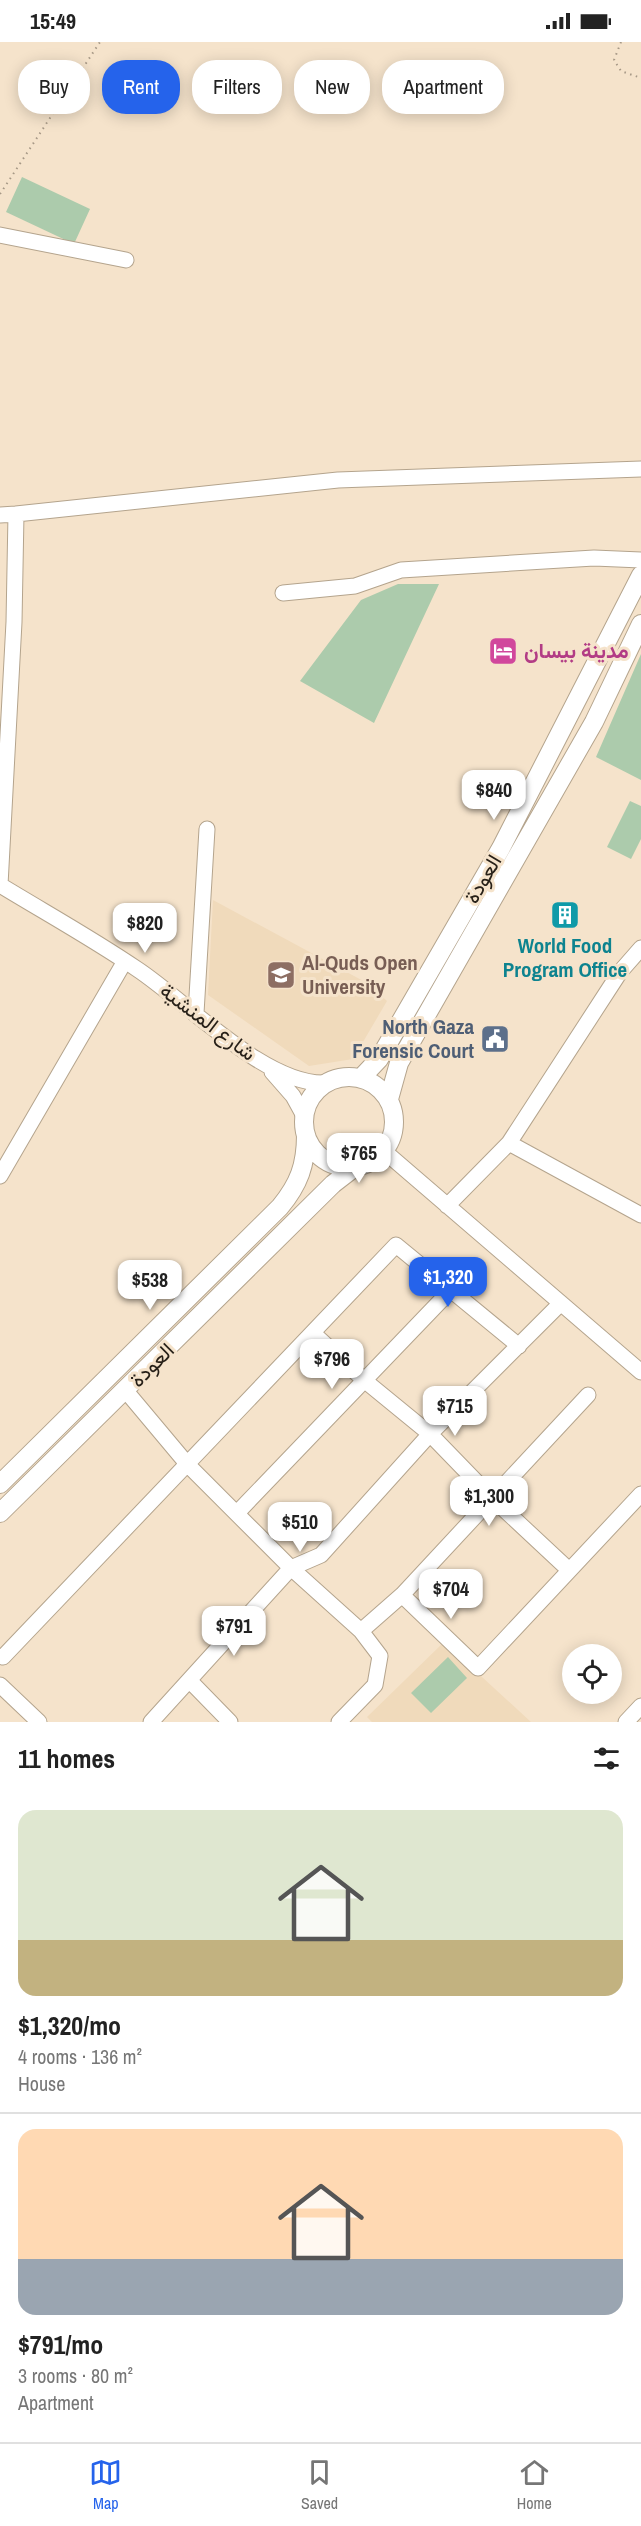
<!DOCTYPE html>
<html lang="en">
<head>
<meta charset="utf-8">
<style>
  :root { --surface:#fff; --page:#f6f6f6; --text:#222; --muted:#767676; --line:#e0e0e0; --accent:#2563eb }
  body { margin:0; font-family:"Archivo Narrow",Vazirmatn,sans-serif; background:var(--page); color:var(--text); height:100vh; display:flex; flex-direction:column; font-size:22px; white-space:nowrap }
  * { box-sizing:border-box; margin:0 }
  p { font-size:20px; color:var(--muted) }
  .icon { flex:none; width:33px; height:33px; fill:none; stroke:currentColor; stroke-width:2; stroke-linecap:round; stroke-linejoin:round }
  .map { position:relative; height:1680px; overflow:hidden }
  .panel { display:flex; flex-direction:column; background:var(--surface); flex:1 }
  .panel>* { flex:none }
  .top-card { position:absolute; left:18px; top:18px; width:606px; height:54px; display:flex; gap:12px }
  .tools { position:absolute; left:562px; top:1602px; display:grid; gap:12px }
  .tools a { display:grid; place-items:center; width:60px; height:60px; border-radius:50%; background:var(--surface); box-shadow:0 3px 15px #0003; font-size:30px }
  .price { position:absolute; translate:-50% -51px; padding:0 14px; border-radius:12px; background:#fff; color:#222; font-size:20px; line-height:39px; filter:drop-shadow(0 2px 3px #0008) }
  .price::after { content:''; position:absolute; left:50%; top:36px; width:18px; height:14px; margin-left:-9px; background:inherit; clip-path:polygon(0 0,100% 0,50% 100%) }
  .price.selected { background:var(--accent); color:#fff }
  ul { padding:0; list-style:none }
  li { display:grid; align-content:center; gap:12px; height:318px; padding:0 18px }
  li+li { border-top:2px solid var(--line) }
  li span { display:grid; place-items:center; height:186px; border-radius:18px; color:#555 }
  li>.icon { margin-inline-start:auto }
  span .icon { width:108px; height:108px; fill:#fffc; stroke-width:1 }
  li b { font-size:26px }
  h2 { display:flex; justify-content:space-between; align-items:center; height:72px; padding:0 18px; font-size:26px }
  .pill { padding:0 21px; border-radius:24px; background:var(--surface); box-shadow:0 3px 15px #0003; font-size:21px; line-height:54px }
  .pill.selected { background:var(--accent); color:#fff }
  .status { display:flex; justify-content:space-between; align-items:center; height:42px; padding:0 30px; background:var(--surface); direction:ltr }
  .status svg { height:16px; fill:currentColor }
  .dock { display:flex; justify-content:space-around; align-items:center; height:84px; border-top:2px solid var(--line); background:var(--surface); font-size:16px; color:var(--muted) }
  .dock a { display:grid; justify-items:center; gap:3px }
  .dock .selected { color:var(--accent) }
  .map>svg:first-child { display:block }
  .built { fill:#f0dabb }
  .green { fill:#accbac }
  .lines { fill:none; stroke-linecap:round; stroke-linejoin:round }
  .minor-casing { stroke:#b4a48d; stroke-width:17 }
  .major-casing { stroke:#b4a48d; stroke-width:20 }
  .path { stroke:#a69886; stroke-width:2; stroke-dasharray:1.5 4.5; stroke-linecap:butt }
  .minor { stroke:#fff; stroke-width:15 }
  .major { stroke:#fff; stroke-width:18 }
  .labels { text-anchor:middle; stroke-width:6; stroke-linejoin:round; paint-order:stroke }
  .hotel-label { font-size:21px; font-weight:bold; fill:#b23c85; stroke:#f5e3cb; text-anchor:start }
  .street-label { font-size:21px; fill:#272018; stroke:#f5e3cb }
  .culture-label { font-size:21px; font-weight:bold; fill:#0d838f; stroke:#f5e3cb }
  .education-label { font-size:21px; font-weight:bold; fill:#785e54; stroke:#f5e3cb; text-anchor:start }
  .service-label { font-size:21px; font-weight:bold; fill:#4e5e75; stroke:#f5e3cb; text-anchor:end }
</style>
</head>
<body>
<div class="status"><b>15:49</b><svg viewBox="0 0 49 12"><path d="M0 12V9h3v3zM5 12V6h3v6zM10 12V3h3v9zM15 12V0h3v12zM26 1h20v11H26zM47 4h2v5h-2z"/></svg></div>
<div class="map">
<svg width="641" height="1680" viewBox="0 0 641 1680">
  <rect width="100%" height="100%" fill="#f5e3cb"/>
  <path class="built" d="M213 858 367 941 387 959 353 1017 309 1024 208 953Z
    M444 1600 531 1680H372L367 1675Z"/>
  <path class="green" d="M22 135 90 167 74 202 6 170Z
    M398 542H439L374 681 300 639 361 558Z
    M641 612V738L596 715Z
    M630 759 641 764V797L631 817 607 805Z
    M448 1615 467 1636 431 1671 411 1651Z"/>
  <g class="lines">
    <g class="minor-casing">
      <path id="minor" d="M0 193 126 218
        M16 472 338 438 641 427
        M0 473 16 472 14 580 0 843C46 871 93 897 137 927 187 960 266 1044 326 1041
        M283 551 355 544 401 528 594 516 641 518
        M196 971 207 787
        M272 1030 293 1054 304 1074
        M509 1101 641 1173
        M384 1109 641 1330
        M0 1134 125 919
        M447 1164 509 1101 620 930 641 906
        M314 1292 364 1338 430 1392 493 1457 569 1528
        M126 1349 188 1423 291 1526 361 1589 380 1614 375 1643 339 1680
        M237 1471 451 1248
        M402 1553 478 1626 641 1452
        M361 1589 402 1553 588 1353
        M3 1615 396 1203 519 1304
        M190 1639 230 1680
        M0 1643 39 1680
        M151 1680 291 1526 321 1513 430 1392 561 1261
        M626 1680 641 1664"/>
    </g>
    <g class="major-casing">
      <path id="major" d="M304 1080a45 45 0 1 1 90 0a45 45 0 1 1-90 0Z
        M361 1036 379 1017 501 806 641 533
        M389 1057 399 1021 594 680 641 582
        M0 1442 280 1165C299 1142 306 1123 306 1093
        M0 1471 333 1142 355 1125"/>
    </g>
    <path class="path" d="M621 0 614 18 621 29 641 36
      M0 152 100 0"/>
    <use href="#minor" class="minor"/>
    <use href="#major" class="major"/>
  </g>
  <defs>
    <g id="hotel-square" transform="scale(1.5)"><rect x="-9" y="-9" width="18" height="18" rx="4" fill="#d1479c" stroke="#f5e3cb"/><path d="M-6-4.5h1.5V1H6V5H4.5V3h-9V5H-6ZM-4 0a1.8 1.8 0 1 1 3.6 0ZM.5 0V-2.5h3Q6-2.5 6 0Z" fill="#fff"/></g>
    <g id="building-square" transform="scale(1.5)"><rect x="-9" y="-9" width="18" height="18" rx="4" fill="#0f9aa8" stroke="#f5e3cb"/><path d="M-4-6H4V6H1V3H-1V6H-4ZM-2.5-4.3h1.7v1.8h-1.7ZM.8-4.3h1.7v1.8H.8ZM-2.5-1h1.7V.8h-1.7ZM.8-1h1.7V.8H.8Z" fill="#fff"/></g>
    <g id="university-square" transform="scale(1.5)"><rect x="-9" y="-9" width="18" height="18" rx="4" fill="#8d6e63" stroke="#f5e3cb"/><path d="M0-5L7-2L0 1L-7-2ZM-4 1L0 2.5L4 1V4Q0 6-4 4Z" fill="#fff"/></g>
    <g id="civic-square" transform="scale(1.5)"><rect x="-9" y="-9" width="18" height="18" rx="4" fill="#5c6f8a" stroke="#f5e3cb"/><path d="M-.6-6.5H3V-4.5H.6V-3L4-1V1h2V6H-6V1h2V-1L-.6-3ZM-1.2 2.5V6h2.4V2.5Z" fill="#fff"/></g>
  </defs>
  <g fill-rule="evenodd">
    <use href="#hotel-square" x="503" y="609"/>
    <use href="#building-square" x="565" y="873"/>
    <use href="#university-square" x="281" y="933"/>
    <use href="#civic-square" x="495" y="997"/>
  </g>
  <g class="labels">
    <g class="hotel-label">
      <text x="524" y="616">مدينة بيسان</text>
    </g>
    <g class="street-label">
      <text transform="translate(483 837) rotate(-60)" y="7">العودة</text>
      <text transform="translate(208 980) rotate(37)" y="7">شارع المنشية</text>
      <text transform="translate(152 1323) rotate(-45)" y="7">العودة</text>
    </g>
    <g class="culture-label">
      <text x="565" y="911">World Food<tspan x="565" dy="24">Program Office</tspan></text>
    </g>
    <g class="education-label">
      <text x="302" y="928">Al-Quds Open<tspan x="302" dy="24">University</tspan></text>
    </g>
    <g class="service-label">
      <text x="474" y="992">North Gaza<tspan x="474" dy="24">Forensic Court</tspan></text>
    </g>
  </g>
</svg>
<div class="tools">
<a><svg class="icon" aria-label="locate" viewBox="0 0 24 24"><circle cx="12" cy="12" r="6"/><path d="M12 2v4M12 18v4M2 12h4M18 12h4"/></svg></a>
</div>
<b class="price" style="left:494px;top:779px">$840</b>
<b class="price" style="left:145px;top:912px">$820</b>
<b class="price" style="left:359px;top:1142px">$765</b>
<b class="price selected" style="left:448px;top:1266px">$1,320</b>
<b class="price" style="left:150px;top:1269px">$538</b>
<b class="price" style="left:332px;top:1348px">$796</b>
<b class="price" style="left:455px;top:1395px">$715</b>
<b class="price" style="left:489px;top:1485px">$1,300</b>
<b class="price" style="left:300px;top:1511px">$510</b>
<b class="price" style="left:451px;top:1578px">$704</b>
<b class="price" style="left:234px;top:1615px">$791</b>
<div class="top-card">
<a class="pill">Buy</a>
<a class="pill selected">Rent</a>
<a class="pill">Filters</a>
<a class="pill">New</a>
<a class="pill">Apartment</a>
</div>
</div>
<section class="panel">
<h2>11 homes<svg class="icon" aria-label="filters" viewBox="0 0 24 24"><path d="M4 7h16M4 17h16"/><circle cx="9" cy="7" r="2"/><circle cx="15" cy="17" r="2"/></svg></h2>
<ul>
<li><span style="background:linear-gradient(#dfe7d0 70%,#c2b280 0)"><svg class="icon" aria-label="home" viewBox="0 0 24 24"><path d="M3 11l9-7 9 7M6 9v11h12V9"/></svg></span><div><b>$1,320/mo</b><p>4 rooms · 136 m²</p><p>House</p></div></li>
<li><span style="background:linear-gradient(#ffd9b3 70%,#9aa5b1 0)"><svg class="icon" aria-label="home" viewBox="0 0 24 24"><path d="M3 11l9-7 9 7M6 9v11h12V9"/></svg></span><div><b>$791/mo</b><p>3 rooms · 80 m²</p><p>Apartment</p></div></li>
</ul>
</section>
<nav class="dock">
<a class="selected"><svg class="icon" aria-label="map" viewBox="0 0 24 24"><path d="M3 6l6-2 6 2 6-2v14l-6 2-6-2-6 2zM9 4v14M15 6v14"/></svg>Map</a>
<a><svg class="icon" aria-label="saved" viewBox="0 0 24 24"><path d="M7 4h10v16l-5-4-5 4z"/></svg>Saved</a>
<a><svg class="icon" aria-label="home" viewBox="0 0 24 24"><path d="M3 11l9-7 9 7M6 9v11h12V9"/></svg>Home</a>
</nav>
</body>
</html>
